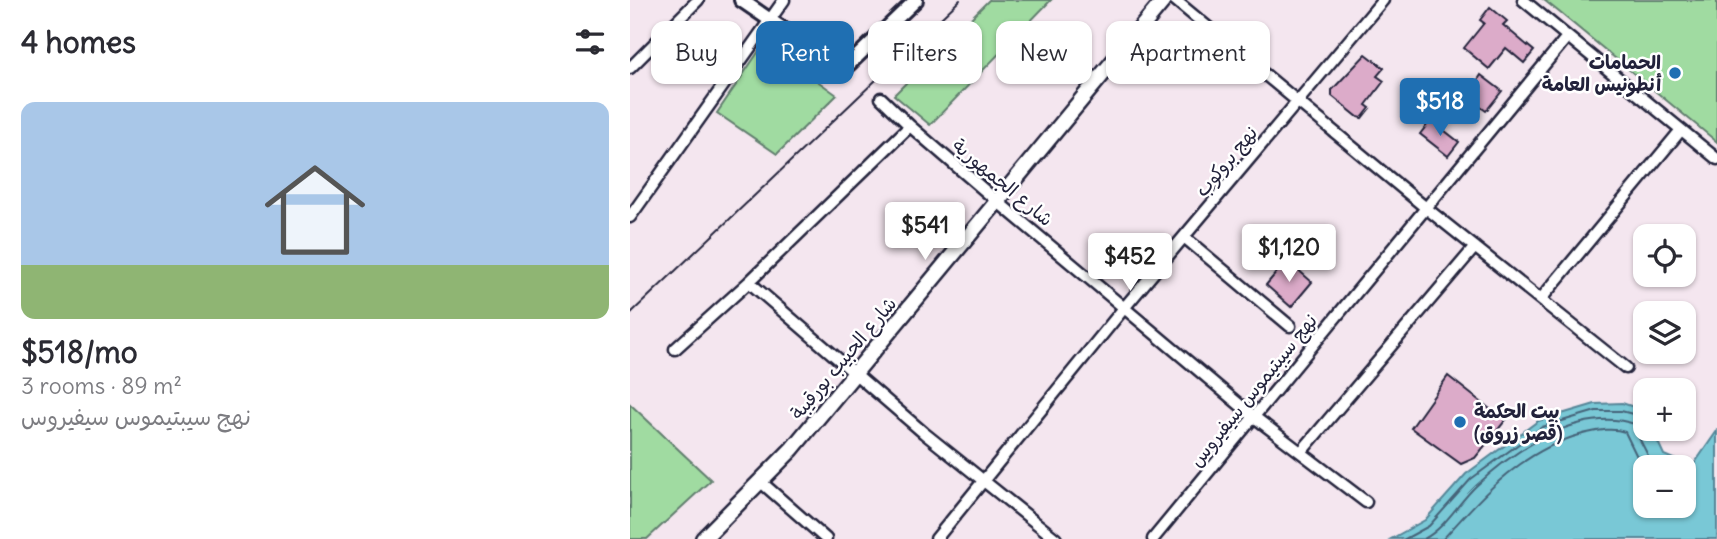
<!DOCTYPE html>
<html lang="en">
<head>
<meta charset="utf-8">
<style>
  :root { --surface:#fff; --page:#f7f7f7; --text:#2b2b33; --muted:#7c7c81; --accent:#1f6fb2 }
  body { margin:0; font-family:Delius,"Playpen Sans Arabic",sans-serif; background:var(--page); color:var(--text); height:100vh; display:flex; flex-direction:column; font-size:26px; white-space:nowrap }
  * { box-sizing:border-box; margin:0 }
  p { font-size:23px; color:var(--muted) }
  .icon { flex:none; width:38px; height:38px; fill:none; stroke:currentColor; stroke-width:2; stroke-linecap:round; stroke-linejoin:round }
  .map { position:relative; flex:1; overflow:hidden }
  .drawer { display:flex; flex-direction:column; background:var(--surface); width:630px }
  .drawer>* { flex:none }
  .hud { position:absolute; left:21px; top:21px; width:665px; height:63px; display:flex; gap:14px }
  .controls { position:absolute; left:1003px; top:224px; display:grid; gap:14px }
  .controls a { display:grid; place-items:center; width:63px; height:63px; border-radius:14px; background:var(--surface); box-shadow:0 2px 5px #0004; font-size:35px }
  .price { position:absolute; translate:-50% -60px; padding:0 16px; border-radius:7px; background:#fff; color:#222; font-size:23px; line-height:46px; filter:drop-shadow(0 2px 4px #0008) }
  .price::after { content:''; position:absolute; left:50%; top:42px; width:21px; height:16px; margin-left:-10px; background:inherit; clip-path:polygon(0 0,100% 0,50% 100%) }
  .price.current { background:var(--accent); color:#fff }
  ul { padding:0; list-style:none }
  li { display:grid; align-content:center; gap:14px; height:371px; padding:0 21px }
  li span { display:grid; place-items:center; height:217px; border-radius:14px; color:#555 }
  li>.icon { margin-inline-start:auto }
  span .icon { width:126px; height:126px; fill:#fffc; stroke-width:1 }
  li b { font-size:30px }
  h2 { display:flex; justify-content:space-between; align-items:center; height:84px; padding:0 21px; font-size:30px }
  .pill { padding:0 24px; border-radius:14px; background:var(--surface); box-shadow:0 2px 5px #0004; font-size:24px; line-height:63px }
  .pill.current { background:var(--accent); color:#fff }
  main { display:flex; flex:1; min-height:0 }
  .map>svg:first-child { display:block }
  .green { fill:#a0dba1; stroke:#617e6e; stroke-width:2 }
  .water { fill:#79c8d6; stroke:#568698; stroke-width:2; fill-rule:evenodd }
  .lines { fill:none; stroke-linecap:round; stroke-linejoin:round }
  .shore { stroke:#456479; stroke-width:2 }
  .building { fill:#dcabc9; stroke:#22223b; stroke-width:2 }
  .minor-casing { stroke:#22223b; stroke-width:15 }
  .tertiary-casing { stroke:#22223b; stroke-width:18 }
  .secondary-casing { stroke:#22223b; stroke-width:19 }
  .minor { stroke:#fff; stroke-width:10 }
  .tertiary { stroke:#fff; stroke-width:12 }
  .secondary { stroke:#fff; stroke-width:14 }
  .tram { stroke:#22223b; stroke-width:2 }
  .poi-dot { fill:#1f6fb2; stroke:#fff; stroke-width:2.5 }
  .labels { text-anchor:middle; stroke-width:5; stroke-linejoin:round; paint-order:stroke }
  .poi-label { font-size:19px; font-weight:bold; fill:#22223b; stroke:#fff; text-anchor:end }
  .street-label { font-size:19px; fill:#22223b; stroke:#fff }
</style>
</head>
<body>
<main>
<section class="drawer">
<h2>4 homes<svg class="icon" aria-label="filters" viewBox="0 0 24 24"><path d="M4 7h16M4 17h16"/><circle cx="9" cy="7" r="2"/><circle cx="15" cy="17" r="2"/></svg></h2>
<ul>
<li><span style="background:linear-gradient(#a9c7e8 75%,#8fb573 0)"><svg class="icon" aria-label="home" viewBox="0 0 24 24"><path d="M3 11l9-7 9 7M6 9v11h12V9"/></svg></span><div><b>$518/mo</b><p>3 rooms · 89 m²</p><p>نهج سيبتيموس سيفيروس</p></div></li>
</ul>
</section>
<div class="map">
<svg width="1087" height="539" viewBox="0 0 1087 539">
  <rect width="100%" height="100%" fill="#f4e6ef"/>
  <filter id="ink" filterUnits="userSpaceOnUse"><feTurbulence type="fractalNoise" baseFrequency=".0143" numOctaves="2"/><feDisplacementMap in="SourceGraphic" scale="14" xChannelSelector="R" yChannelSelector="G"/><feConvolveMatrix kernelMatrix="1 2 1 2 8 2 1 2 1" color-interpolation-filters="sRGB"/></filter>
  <g filter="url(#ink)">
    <path class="green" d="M359 0H421L300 125 264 95Z
      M914 0H1087V142L929 12Z
      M143 49 207 95 147 154 87 113 129 51Z
      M0 404 81 480 17 539H0Z"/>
    <path class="water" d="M992 403 1013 410 1015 429H1022L1034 455 1062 467 1087 431V539H761L795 520 836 474 908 421 965 404ZM1015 467H1054V506H1015Z"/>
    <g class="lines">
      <path class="shore" d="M775 539 799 526 841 479 912 427 966 411H991L1015 417
        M794 539C816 527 828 503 846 486 885 449 950 406 1005 424L1009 438 1024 467
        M813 539C854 494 892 450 953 434 967 431 981 427 995 432L1015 473"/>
    </g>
    <path class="building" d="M860 7 877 21 873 25 904 51 894 63 876 48 859 69 834 48 854 23 850 20Z
      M736 54 754 68 747 76 754 81 736 105 740 108 732 118 728 117 702 96V90Z
      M851 75 872 91 856 111 841 100 851 87 846 83Z
      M801 84 825 106 812 121 789 99Z
      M801 120 829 142 818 156 790 134Z
      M657 260 682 282 661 307 636 285Z
      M818 376 865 413 869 409 879 416 845 458 831 464 781 428Z"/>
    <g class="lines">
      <g class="minor-casing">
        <path id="minor" d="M545 0 796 208 996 368
          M893 0 1087 159
          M0 68 68 0
          M251 98 280 126 368 202 623 416 736 502
          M0 217 154 0
          M554 237 660 326
          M119 282 294 433 426 539
          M911 299 1051 130
          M45 349 119 282 280 126
          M671 452 845 247
          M131 482 196 539
          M306 539 494 308 753 0
          M523 539 937 37"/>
      </g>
      <g class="tertiary-casing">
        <path id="tertiary" d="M111 0 213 70 286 0"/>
      </g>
      <g class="secondary-casing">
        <path id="secondary" d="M73 539 162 449 534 0"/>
      </g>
      <use href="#minor" class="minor"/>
      <use href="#tertiary" class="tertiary"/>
      <use href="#secondary" class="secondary"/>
      <path class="tram" d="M0 314 330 0"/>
    </g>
  </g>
  <g class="poi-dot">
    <circle cx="1045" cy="73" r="7"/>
    <circle cx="830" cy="422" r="7"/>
  </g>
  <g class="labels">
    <g class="poi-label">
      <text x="1031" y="69">الحمامات<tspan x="1031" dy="22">أنطونيس العامة</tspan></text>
      <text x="844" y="418" text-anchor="start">بيت الحكمة<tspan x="844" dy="22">(قصر زروق)</tspan></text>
    </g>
    <g class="street-label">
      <text transform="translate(596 161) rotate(-50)" y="7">نهج بروكوب</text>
      <text transform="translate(373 182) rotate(40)" y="7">شارع الجمهورية</text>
      <text transform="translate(213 358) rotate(-50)" y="7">شارع الحبيب بورقيبة</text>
      <text transform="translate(623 390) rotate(-51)" y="7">نهج سيبتيموس سيفيروس</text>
    </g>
  </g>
</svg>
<div class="controls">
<a><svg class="icon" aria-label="locate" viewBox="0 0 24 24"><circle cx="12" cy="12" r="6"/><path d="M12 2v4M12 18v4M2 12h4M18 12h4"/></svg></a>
<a><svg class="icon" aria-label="layers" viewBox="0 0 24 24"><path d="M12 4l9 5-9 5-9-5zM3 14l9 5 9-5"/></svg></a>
<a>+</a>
<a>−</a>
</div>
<b class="price current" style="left:810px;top:138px">$518</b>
<b class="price" style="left:295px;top:262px">$541</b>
<b class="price" style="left:659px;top:284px">$1,120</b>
<b class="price" style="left:500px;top:293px">$452</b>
<div class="hud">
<a class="pill">Buy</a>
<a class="pill current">Rent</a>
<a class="pill">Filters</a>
<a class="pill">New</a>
<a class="pill">Apartment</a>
</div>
</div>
</main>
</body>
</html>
